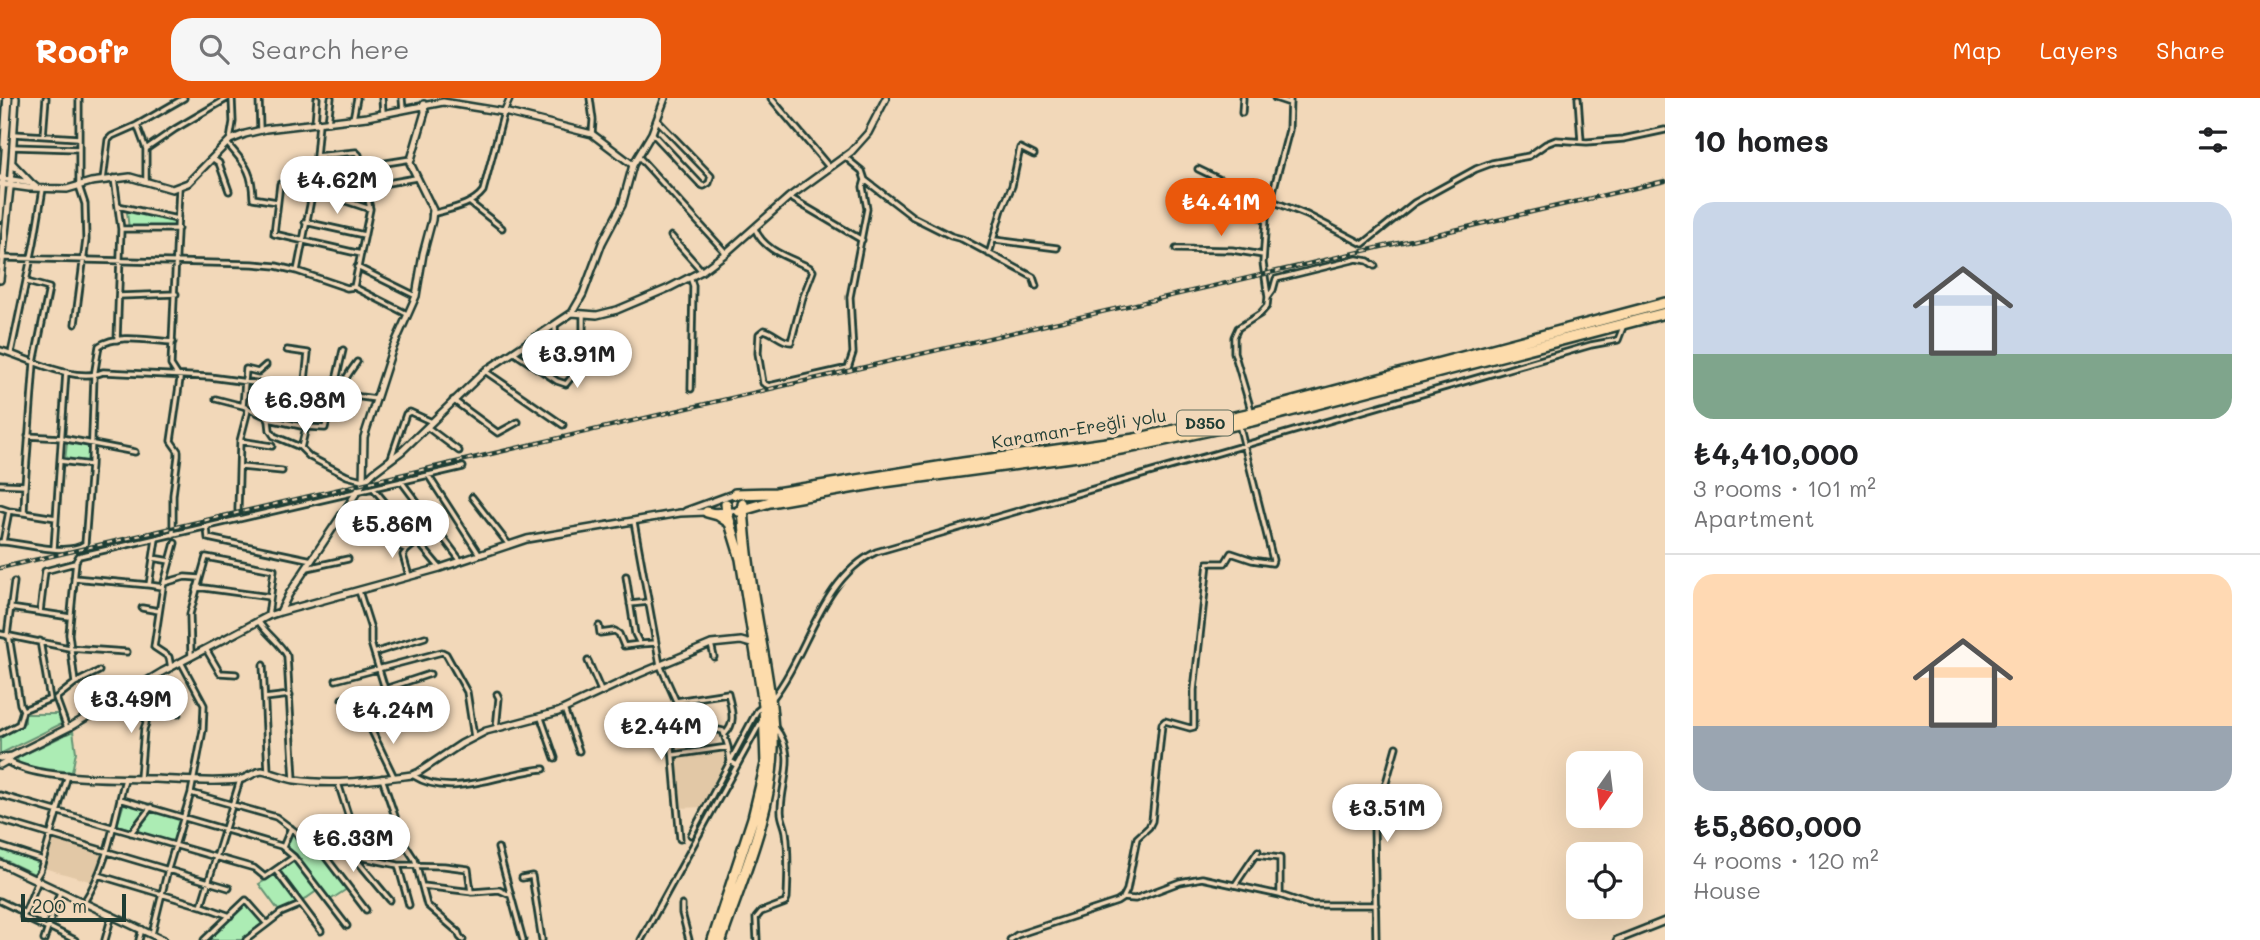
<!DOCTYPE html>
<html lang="en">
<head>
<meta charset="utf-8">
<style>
  :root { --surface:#fff; --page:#f6f6f6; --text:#202124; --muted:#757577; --line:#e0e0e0; --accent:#ea580c }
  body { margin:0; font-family:Mali,sans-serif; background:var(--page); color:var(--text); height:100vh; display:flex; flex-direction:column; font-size:26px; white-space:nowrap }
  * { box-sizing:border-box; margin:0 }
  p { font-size:23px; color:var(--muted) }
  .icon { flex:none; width:38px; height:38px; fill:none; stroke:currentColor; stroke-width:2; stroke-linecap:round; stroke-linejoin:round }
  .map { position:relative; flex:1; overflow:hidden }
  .side { display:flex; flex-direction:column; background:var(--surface); width:595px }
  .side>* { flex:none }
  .needle { width:46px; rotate:194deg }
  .tools { position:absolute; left:1566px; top:653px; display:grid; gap:14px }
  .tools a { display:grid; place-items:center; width:77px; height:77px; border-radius:14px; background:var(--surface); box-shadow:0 7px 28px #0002; font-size:35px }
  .scale { position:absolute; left:21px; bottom:18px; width:105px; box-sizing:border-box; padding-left:7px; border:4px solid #1f3d34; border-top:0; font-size:19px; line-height:24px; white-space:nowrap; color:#1f3d34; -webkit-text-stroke:5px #f2d8b9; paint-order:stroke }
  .price { position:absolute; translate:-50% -60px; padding:0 16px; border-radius:24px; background:#fff; color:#222; font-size:23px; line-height:46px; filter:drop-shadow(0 2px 4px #0008) }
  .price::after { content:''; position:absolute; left:50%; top:42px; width:21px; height:16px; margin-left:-10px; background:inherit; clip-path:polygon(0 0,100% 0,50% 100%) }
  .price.active { background:var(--accent); color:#fff }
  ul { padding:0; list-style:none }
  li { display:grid; align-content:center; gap:14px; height:371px; padding:0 28px }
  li+li { border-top:2px solid var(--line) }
  li span { display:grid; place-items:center; height:217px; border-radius:21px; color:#555 }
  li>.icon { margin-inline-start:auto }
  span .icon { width:126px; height:126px; fill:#fffc; stroke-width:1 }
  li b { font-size:30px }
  h2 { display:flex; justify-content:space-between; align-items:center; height:84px; padding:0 28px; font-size:30px }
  header { display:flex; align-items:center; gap:42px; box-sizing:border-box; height:98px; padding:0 35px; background:var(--accent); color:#fff }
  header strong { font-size:33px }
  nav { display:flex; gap:38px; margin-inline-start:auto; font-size:24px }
  .search { width:490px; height:63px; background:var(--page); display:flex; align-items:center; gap:18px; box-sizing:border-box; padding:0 24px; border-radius:21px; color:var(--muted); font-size:26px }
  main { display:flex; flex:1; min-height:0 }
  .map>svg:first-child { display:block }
  .built { fill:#e2c8a6 }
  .green { fill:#acecb4; stroke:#669474; stroke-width:2 }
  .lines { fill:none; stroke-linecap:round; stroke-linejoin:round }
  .street-casing { stroke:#1f3d34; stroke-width:9 }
  .secondary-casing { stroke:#1f3d34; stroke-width:10 }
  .highway-casing { stroke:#1f3d34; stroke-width:14 }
  .street { stroke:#f2d8b9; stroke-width:3.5 }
  .secondary { stroke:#f2d8b9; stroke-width:5 }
  .highway { stroke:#fddcac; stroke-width:9 }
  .rail-casing { stroke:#1f3d34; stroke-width:4.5 }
  .rail { stroke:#f2d8b9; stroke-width:2; stroke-dasharray:5; stroke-linecap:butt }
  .labels { text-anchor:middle; stroke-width:7; stroke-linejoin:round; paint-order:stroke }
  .shield { fill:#f2d8b9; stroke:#5e6c5c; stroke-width:2 }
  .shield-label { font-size:16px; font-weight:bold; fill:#1f3d34 }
  .street-label { font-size:18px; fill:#1f3d34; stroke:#f2d8b9 }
</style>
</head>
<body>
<header>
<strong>Roofr</strong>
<div class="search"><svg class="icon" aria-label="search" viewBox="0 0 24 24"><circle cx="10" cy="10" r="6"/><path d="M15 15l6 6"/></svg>Search here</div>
<nav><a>Map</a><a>Layers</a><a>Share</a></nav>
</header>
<main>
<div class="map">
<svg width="1665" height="842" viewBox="0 0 1665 842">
  <rect width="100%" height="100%" fill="#f2d8b9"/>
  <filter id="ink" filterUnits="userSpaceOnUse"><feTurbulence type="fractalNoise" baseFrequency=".0143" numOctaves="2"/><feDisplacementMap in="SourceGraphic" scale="14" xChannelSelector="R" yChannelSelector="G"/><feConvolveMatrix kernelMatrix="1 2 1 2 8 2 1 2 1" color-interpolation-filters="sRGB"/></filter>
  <g filter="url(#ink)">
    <path class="built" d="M727 652 728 662 704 709 679 710 674 659Z
      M52 742 102 755 93 784 44 770Z"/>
    <path class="green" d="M129 112 174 124V131H129L127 114Z
      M67 345 89 348 88 364 65 363Z
      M25 616H59L61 626 0 656V639L19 629 25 624Z
      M73 633 76 654 72 674 19 668 17 660Z
      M124 705 145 711 131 731 117 727Z
      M150 712 180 719 173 745 135 733Z
      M292 734 305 750 319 753 347 791 330 802 286 748Z
      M0 750 41 763 37 773 34 776 0 760Z
      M294 762 318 792 301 804 278 773Z
      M276 776 298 807 279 813 259 786Z
      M246 805 264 825 262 829 244 842H207Z"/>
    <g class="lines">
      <g class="street-casing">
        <path id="street" d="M259 0 260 32
          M382 0 383 15
          M402 0 403 12
          M590 0 593 22 592 36
          M771 0 829 69
          M1275 0 1290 5
          M1578 0 1581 43
          M1242 15 1243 0
          M353 21 357 0
          M328 24 331 0
          M315 25 317 0
          M319 25 313 92 297 173 347 190 354 189 407 216
          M137 27 146 51V83
          M652 35 701 87 704 88 709 85 711 78 657 22
          M14 36 78 40
          M43 38 46 0
          M230 42 233 24 232 0
          M227 45C245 67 252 71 253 100L277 104
          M3 47 6 0
          M13 49 79 51
          M146 51 175 31 228 0
          M316 58 356 54 359 57 370 111
          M638 58 726 155
          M845 59 862 73 865 82 913 119 951 138 962 141 1033 179 1036 188
          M212 60 219 65 229 93
          M361 69 411 61
          M1198 71 1225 84 1307 117 1363 146 1414 105 1476 71 1492 65 1529 58 1546 46 1556 42 1587 44 1623 41 1665 32
          M114 80 121 131 117 242
          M103 82 108 42 112 38 137 27 184 0
          M280 86 274 136 361 156
          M365 89 416 80
          M313 92 370 111 354 189
          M789 99 862 142
          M469 104 502 130
          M118 108 177 121
          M1193 108 1266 120
          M432 116C449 111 472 108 483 93L504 14 510 0
          M305 124 364 137
          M121 131H178
          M755 131C764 153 788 159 809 169L813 173 803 199 791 244C781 244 774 234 764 232L759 236 758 255 763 285 769 288 848 270 853 255 850 199 867 111 863 89 865 82
          M671 138 702 173
          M995 142 1057 150
          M1176 151 1232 152 1263 157
          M989 156 1002 111 1012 88 1020 50 1034 57
          M3 160 253 166 276 168 297 173
          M357 169 416 198
          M690 179 693 188 691 291
          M119 198 176 196
          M1268 199 1273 192 1276 181 1357 161 1368 163 1375 168
          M75 226 86 142 85 106 79 88V0
          M0 252C28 260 75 286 103 274L210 279 376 301
          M287 252 308 255 304 292
          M513 254 557 283 566 286 583 265V217
          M11 255 34 145 43 91
          M485 273 563 327
          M551 278 556 249 555 227
          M343 297C341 284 350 274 357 264
          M216 301 243 308 267 319 269 323 270 332 274 338 300 349 310 359 347 378 362 382
          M453 302 498 335 518 324
          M243 308 246 271 258 274 266 267
          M1251 312 1234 254V239L1238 230 1260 216 1267 208 1268 199 1263 165 1266 120 1289 32 1290 0
          M269 321 306 329 301 350
          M306 329 325 330 343 252
          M427 329 459 353
          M28 338 62 340 135 354
          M240 343 272 348
          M391 360 406 316 410 314 432 324
          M60 363 91 367
          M241 369 282 373
          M428 377 479 456
          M401 383 460 462
          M0 386 25 387
          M373 390 463 369
          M472 399 509 447
          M0 410 9 413
          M238 412 240 343 248 312
          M24 415 56 420
          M634 424 660 567 688 630C698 638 711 629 723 633L728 649 730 663 737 667
          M207 430 208 440 312 462
          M173 437V397L178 358V353L171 343 180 281 171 267 179 90
          M156 441 149 487 163 489 154 549 169 559 171 570
          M388 443 407 452 417 444
          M0 444H3L9 413 24 415 25 387 34 265 49 190 27 184
          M3 444C25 445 67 459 85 446L91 367 94 278 99 248C118 235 150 243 173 244
          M54 450 66 274
          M407 452 403 457 409 478
          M153 460 170 463
          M307 470 348 461
          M626 478 635 536 640 546 656 545
          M74 480 149 487
          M164 485 185 479 199 480
          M163 489 175 445
          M197 489 270 499
          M359 493 371 531V545L385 591
          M630 506 649 504
          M10 510 70 519
          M142 510 159 513
          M40 514 45 473 75 465
          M259 524C267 537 280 544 287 558L294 682
          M599 528 600 535 615 533 619 536 624 548 640 546
          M0 536 69 550 127 554
          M7 538 14 484
          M9 538 20 606 23 612 50 601 40 543
          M711 546 714 559
          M206 551 220 575 236 576
          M374 555 425 539
          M191 559 190 516 206 459 274 472 268 518
          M588 563 601 593
          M263 567 268 674
          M156 579 178 616
          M336 582 442 554 446 556 467 594 474 639
          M75 585 99 573
          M134 591C141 603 151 617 144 631L140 680
          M265 600 290 597
          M342 601 385 591 430 576
          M772 601C808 556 820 481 876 454L1591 247 1618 242 1623 229
          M676 603 728 595C731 611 737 624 725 636
          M564 611 579 653
          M541 620 555 660
          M369 627 394 679
          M67 630 56 600 75 585 69 536 76 463 79 458 373 390 440 470
          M496 631 499 600 497 596
          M0 636 19 626 23 612
          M673 657 728 649
          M414 678C452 702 503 674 544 671
          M382 680 404 745 415 762 427 807 458 834 460 839 463 842
          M338 685 351 726
          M191 695 276 719 296 734 302 744 312 749 398 767 444 768 468 771 471 794
          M0 697 254 770 265 779 294 759
          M120 701 281 748 294 759 347 828
          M0 722 229 790
          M131 735 151 709
          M691 737 757 613 763 608
          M680 741 672 650 675 640 685 636 688 630
          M0 748 43 762
          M283 749 291 730
          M498 750 523 842
          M321 753 366 812
          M1256 757 1280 760V797
          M355 760 390 802
          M398 767 409 807
          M276 773 321 833
          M98 777 201 808 240 682
          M522 780 532 778 542 842
          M35 781 40 773 68 677
          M38 783 23 819 48 831
          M1235 787 1258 753
          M423 788 473 794 499 792 510 797
          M1123 800 1135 801 1180 784 1202 780 1280 797 1309 807H1376
          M0 803 25 815
          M84 804C108 768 114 722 125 681
          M682 807V815L689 842
          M202 808 230 818
          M267 826 281 815 300 807
          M49 829 75 842
          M152 836 168 771 191 695 203 632 204 607 181 564
          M44 842 60 794
          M105 842 112 817
          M139 842 142 831
          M204 842 246 802 267 826 246 842
          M641 842 762 622
          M757 842 756 820 761 814 785 805 787 800C788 779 789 756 786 734 785 727 781 721 781 713 781 682 798 659 775 629
          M1010 842 1017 837 1117 804 1123 800 1127 792 1137 740 1149 729 1152 723 1162 626 1165 623 1190 630 1194 629V592L1208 465H1225L1231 455 1252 462 1272 465 1273 462 1239 326
          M1376 842 1374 728 1396 649"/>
      </g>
      <g class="secondary-casing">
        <path id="secondary" d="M12 65 31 85
          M0 80 31 85 37 90
          M0 86 29 90 67 91 91 84 130 79 172 91 188 85 230 42 245 36 266 31 367 19 443 4 504 14 592 36 633 67
          M0 121 9 0
          M0 182 10 90 16 0
          M572 215 597 217 617 212 669 190 702 173 726 155 789 99 851 54 868 35 886 0
          M363 385 364 339 392 252 416 198 423 156 432 122 433 112 410 65 425 14 424 6
          M686 413 730 397
          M280 514 289 496 363 385 374 374 402 353 485 273 572 215 583 196 602 145 622 107 633 67 652 35 665 0
          M0 660 12 658
          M7 663C39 683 118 680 156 681 183 682 211 685 238 682 247 681 253 674 262 673 273 675 284 680 295 682 334 688 373 682 412 677L419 674 461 646 486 633 558 614 639 576 711 546 741 543 755 547
          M0 667 7 663 12 658 70 629 162 574 268 518 280 514 440 470 527 441 680 415 733 413
          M0 765 163 842
          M1617 842 1665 823"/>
      </g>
      <g class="highway-casing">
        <path id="highway" d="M735 396 776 395 963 365 1135 341 1252 315 1665 205
          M739 413 770 404 884 384 1093 356 1137 348 1252 323 1665 215
          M707 414 718 417 730 425
          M713 842 753 720 766 666 764 607 741 461 727 415 726 406
          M721 842C742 780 771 717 773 651 774 621 769 591 764 561 755 509 745 458 743 406"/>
      </g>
      <use href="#street" class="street"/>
      <use href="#secondary" class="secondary"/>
      <use href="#highway" class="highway"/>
      <g class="rail-casing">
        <path id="rail" d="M0 470 1665 83"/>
      </g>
      <use href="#rail" class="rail"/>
    </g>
  </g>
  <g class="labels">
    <rect class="shield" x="1177" y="312.5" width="56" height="25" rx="5"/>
    <g class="shield-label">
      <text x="1205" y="331">D350</text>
    </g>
    <g class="street-label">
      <text transform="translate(1079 331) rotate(-9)" y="6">Karaman-Ereğli yolu</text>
    </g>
  </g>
</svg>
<div class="tools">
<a><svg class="needle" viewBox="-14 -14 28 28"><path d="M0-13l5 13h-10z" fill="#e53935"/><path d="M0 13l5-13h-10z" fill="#757577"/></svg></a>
<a><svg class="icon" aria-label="locate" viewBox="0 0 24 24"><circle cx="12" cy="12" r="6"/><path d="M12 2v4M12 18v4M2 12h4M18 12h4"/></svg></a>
</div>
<div class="scale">200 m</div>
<b class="price" style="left:337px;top:118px">₺4.62M</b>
<b class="price active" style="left:1221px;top:140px">₺4.41M</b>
<b class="price" style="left:577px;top:292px">₺3.91M</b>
<b class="price" style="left:305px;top:338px">₺6.98M</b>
<b class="price" style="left:392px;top:462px">₺5.86M</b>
<b class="price" style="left:131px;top:637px">₺3.49M</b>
<b class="price" style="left:393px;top:648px">₺4.24M</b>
<b class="price" style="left:661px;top:664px">₺2.44M</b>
<b class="price" style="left:1387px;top:746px">₺3.51M</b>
<b class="price" style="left:353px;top:776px">₺6.33M</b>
</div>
<section class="side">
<h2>10 homes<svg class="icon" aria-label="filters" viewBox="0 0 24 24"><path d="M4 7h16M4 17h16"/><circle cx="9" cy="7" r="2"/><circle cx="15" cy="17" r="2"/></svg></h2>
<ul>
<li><span style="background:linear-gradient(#c9d6e8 70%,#7fa58c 0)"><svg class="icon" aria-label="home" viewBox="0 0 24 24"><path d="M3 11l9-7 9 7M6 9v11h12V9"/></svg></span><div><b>₺4,410,000</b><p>3 rooms · 101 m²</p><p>Apartment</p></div></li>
<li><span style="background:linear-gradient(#ffd9b3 70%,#9aa5b1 0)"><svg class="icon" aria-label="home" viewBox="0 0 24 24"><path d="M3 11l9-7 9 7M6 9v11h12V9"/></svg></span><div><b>₺5,860,000</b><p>4 rooms · 120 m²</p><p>House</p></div></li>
</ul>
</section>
</main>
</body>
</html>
